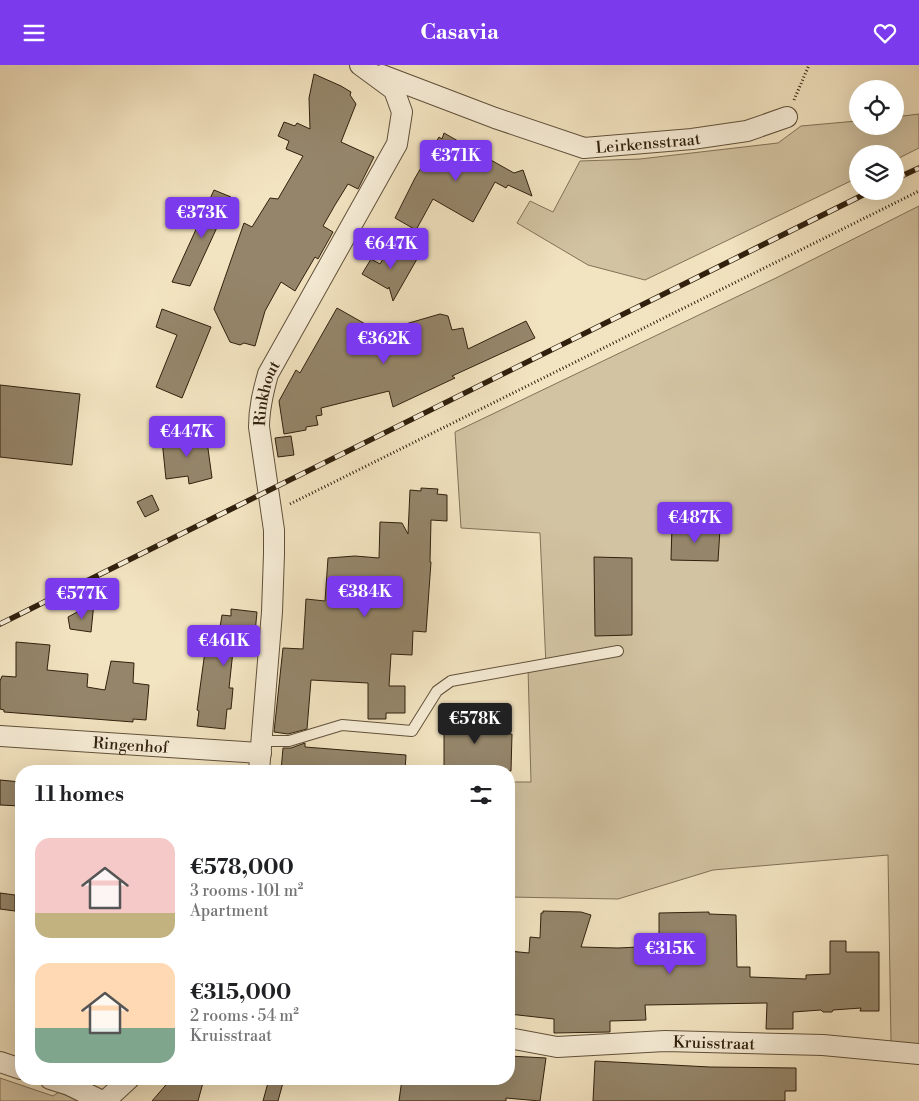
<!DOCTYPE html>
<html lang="en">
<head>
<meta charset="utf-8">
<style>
  :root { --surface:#fff; --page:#f2f2f2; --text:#202124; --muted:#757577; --accent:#7c3aed }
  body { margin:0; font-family:"Libre Bodoni",serif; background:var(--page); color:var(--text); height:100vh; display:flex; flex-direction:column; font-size:19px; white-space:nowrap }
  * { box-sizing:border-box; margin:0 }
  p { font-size:16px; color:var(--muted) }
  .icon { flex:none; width:28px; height:28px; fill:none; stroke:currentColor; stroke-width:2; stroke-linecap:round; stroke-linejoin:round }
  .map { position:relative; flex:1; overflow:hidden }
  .sheet { position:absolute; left:15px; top:700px; width:500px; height:320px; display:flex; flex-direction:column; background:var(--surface); border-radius:20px; box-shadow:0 5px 20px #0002 }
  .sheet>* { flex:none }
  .tools { position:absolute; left:849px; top:15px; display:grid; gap:10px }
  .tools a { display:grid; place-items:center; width:55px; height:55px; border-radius:50%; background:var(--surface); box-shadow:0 5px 20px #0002; font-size:25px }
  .price { position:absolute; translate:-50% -42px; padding:0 11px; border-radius:5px; background:var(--accent); color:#fff; font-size:16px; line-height:32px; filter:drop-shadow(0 1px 2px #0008) }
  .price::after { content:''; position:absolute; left:50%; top:30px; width:15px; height:11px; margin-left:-8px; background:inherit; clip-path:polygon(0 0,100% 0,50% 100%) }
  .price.active { background:#222; color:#fff }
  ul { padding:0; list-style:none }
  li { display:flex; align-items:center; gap:15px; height:125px; padding:0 20px }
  li span { display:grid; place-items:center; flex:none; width:140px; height:100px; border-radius:15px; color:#555 }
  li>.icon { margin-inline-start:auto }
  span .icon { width:60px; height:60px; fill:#fffc; stroke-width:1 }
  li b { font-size:21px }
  h2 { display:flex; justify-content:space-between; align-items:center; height:60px; padding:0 20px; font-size:21px }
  header { display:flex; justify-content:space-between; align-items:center; height:65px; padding:0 20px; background:var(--accent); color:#fff; font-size:22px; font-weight:700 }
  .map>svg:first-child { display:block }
  .green { fill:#d2c3a2; stroke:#817258 }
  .building { fill:#95866b; stroke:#30200d }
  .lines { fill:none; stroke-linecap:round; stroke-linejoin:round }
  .lane-casing { stroke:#61513a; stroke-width:12 }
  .street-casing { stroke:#61513a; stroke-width:22 }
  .path { stroke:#30200d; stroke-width:3; stroke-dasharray:1 2.5; stroke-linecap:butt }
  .lane { stroke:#f7edd7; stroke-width:10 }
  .street { stroke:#f7edd7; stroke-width:20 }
  .rail-casing { stroke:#30200d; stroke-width:5.5 }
  .rail { stroke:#f7edd7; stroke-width:4; stroke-dasharray:11; stroke-linecap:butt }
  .labels { text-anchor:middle; stroke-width:5; stroke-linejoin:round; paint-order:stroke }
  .street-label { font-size:16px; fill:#30200d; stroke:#f7edd7 }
</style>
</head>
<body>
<header><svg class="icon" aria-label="menu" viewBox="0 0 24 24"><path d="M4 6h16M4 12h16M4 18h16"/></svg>Casavia<svg class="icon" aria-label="heart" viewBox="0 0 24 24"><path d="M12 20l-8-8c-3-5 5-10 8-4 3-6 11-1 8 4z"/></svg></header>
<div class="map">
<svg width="919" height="1036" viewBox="0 0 919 1036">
  <rect width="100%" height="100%" fill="#f3e4c1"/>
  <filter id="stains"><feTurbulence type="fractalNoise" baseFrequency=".004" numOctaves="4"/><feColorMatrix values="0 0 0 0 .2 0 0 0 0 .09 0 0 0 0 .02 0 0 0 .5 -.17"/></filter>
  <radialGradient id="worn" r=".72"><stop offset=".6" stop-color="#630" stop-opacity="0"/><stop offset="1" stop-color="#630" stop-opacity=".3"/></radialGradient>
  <path class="green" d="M919 49V83L895 95V89H858L857 113 645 215 588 200 517 158 530 136 553 147 580 96 640 94 778 78 801 61 857 56 858 61H895V52Z
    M919 141V980L891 977 888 790 713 805 618 834 509 832V717H531L528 602 546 601 540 468 461 463 455 367 778 212Z
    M0 1013 53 1031 59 1027 78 1036H0Z"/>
  <path class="building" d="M314 9 341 21 351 27 350 30 356 39 341 77 374 92 358 124 348 119 335 140 323 161 333 167 318 194 315 192 295 226 281 217 265 246 255 281 244 278 240 280 230 277 214 244 244 158 252 162 270 133 278 134 303 91 286 84 289 76 278 71 284 57 295 61 297 58 310 64 309 33Z
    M444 68 465 80 472 79 479 83 480 89 514 108 523 105 532 131 508 120 506 123 495 117 473 157 433 134 416 165 395 153 415 113 439 72 442 74Z
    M214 125 231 132 190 221 172 217Z
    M392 179 417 194 393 236 389 222 388 224 362 209 371 194 380 199Z
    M337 243 367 260 353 284 390 273 407 283 402 267V260L440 249 448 251 452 265 463 263 468 284 526 256 535 273 452 311 455 313 393 342 389 326 321 343 322 350 316 351 318 360 306 362V365L284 369 279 336 296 305 300 308Z
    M162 244 211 262 182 333 156 322 177 270 156 262Z
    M0 320 80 329 72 400 0 392Z
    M206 369 212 413 189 419 188 411 166 414 162 375Z
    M291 371 294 390 278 392 275 373Z
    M421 423 438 424 437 429 447 430V456L431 455 430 497H431L426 567 413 566 412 590 391 589 389 621H405V648H386V654H368V618L311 615 307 664 288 669 274 667 283 583 303 584 306 534 325 536 328 493 355 491 379 493 380 457 402 458 408 469 410 425 421 426Z
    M152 430 159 445 145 452 137 437Z
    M672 461 720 464 718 496 671 495Z
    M594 492 632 493V570L595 571Z
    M94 538 91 567 70 564 68 552Z
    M231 544 257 547 253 589 233 586 229 623H233L232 634 231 644H227L225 664 197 661 199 646 197 645 206 579 217 581 222 550 231 551Z
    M16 577 50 580 47 605 88 609 87 622 105 625 111 596 134 598 133 618 149 620 146 655 133 654V657L4 647V645L0 644V616L2 611 16 612Z
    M444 647H478V668L512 669 511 706H473V702H444Z
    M305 678V682L406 690 405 706H326L305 704V706H281L283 683H291Z
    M0 715 21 717V741L0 740Z
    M0 828 15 830V846L0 844Z
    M543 846 581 847 591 850 581 882 618 883 659 881V848L709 847V849L736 850 737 902H750V912L806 914V910L830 909V876H846V887H879V946H860L861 943 833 945 832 947H823L821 945 793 947V964H766L767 938 645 940 646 955 610 956V967L554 968V954L509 949V886L529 888 530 872 540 873 541 848H543Z
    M509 991 546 993 540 1036 506 1033V1036H399L402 1014H509Z
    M595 996 710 1002 796 1003V1026H785V1036H593Z
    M171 1014H204L198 1036H152Z
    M269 1014H284L278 1036H263Z"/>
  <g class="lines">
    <g class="lane-casing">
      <path id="lane" d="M262 676H289L342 660 412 666 437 626 451 616 618 586"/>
    </g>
    <g class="street-casing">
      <g id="street">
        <path id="s1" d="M382 10 495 53 584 83 692 74 747 66 787 52"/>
        <path id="s2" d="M0 671 261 688"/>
        <path id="s3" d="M259 706 272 547 274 489V465L259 362C259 343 263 327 268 309L397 79 402 47 394 25 360 0"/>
        <path id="s4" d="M509 973 557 982 665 976 823 980 919 989"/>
        <path d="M0 997 21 1004"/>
        <path d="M50 1014 69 1020 102 1036"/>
        <path d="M105 1036 129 1014"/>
      </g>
    </g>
    <path class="path" d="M794 35 809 0
      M290 439 919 126"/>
    <use href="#lane" class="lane"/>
    <use href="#street" class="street"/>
    <g class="rail-casing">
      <path id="rail" d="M895 114 919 103
        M0 559 871 126"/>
    </g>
    <use href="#rail" class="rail"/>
  </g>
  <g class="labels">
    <g class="street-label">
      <text dy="6" stroke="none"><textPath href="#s1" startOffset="279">Leirkensstraat</textPath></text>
      <text dy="6" stroke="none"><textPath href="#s3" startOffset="380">Rinkhout</textPath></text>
      <text dy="6" stroke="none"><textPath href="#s2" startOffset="131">Ringenhof</textPath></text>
      <text dy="6" stroke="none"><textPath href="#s4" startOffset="206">Kruisstraat</textPath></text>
    </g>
  </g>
  <rect width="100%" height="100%" filter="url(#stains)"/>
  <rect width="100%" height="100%" fill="url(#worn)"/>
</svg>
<div class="tools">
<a><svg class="icon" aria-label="locate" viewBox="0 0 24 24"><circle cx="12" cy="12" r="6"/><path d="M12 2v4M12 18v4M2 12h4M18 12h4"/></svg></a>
<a><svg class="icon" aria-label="layers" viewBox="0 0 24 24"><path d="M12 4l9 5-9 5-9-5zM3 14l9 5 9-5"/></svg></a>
</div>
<b class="price" style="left:456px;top:117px">€371K</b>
<b class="price" style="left:202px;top:174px">€373K</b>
<b class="price" style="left:391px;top:205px">€647K</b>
<b class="price" style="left:384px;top:300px">€362K</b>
<b class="price" style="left:187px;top:393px">€447K</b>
<b class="price" style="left:695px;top:479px">€487K</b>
<b class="price" style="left:365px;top:553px">€384K</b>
<b class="price" style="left:82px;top:555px">€577K</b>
<b class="price" style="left:224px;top:602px">€461K</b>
<b class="price active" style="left:475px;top:680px">€578K</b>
<b class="price" style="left:670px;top:910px">€315K</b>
<section class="sheet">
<h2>11 homes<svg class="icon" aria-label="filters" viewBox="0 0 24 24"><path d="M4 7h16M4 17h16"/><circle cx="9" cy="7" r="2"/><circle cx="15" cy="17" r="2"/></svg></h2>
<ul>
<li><span style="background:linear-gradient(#f6c9c9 75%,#c2b280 0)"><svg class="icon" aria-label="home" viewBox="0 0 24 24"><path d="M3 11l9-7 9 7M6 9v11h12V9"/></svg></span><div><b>€578,000</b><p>3 rooms · 101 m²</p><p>Apartment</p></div></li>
<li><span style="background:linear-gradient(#ffd9b3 65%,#7fa58c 0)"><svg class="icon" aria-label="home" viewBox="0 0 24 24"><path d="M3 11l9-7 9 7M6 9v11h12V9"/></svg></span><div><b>€315,000</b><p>2 rooms · 54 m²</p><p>Kruisstraat</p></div></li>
</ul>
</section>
</div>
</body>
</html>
